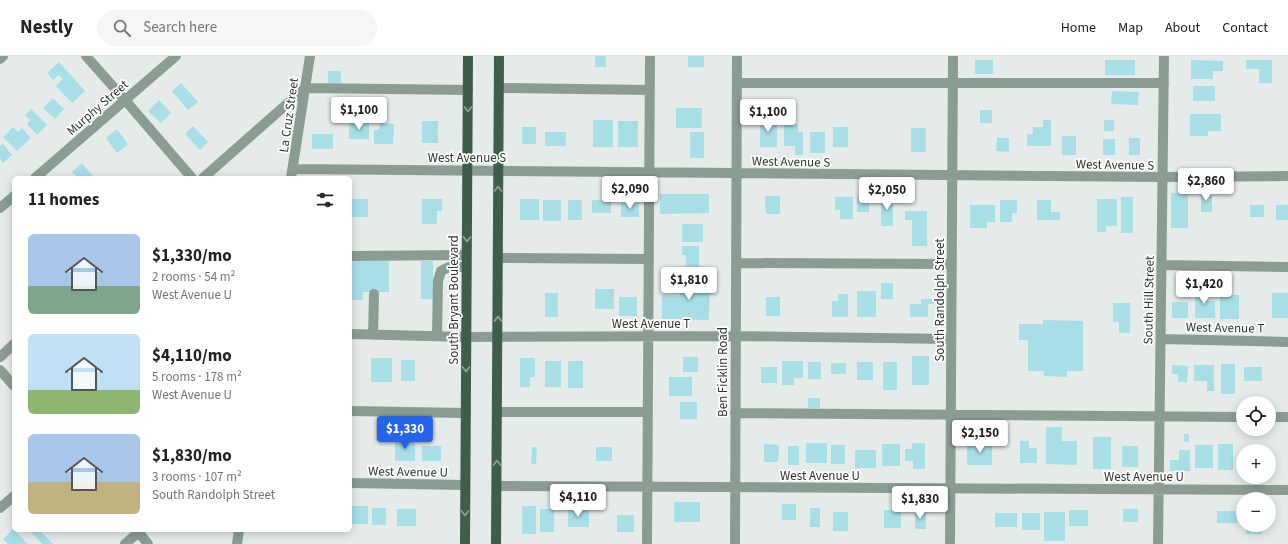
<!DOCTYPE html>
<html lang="en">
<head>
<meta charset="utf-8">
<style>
  :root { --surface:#fff; --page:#f6f6f6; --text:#222; --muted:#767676; --line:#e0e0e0; --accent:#2563eb }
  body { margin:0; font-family:"Source Sans 3",sans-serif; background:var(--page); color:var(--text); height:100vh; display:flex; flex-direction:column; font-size:15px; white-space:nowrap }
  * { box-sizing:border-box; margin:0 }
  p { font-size:13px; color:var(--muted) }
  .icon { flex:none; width:22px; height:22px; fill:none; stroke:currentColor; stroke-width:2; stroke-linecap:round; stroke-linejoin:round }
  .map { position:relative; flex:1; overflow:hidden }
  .side { position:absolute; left:12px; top:120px; width:340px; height:356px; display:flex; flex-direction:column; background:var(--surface); border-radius:6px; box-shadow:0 2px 10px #0003 }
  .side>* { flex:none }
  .buttons { position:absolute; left:1236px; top:340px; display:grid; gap:8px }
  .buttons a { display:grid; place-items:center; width:40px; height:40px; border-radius:50%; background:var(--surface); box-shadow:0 2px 10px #0003; font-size:20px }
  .price { position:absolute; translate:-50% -34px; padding:0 9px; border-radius:4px; background:#fff; color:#222; font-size:13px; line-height:26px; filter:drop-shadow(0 1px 2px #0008) }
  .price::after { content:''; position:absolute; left:50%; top:24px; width:12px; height:9px; margin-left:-6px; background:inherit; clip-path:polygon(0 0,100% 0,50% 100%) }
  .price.current { background:var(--accent); color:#fff }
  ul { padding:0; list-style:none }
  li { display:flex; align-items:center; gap:12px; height:100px; padding:0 16px }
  li span { display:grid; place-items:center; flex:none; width:112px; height:80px; border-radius:6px; color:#555 }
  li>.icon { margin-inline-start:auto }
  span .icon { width:48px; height:48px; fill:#fffc; stroke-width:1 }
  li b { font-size:17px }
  h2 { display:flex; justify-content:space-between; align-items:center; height:48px; padding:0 16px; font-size:17px }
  header { display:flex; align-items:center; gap:24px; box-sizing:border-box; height:56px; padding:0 20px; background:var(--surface); border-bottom:1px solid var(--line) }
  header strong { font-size:19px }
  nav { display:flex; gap:22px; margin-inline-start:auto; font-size:14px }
  .search { width:280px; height:36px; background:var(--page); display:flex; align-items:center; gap:10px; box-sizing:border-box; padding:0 14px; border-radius:22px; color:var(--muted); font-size:15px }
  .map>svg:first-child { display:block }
  .building { fill:#a8dee5 }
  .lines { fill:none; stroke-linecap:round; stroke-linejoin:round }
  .minor { stroke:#8b9d92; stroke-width:10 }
  .major { stroke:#3e5e4b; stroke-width:10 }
  .oneway { stroke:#95a69c }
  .labels { text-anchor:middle; stroke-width:3.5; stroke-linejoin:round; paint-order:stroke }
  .street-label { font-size:13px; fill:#323534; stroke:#fff }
</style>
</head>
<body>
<header>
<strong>Nestly</strong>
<div class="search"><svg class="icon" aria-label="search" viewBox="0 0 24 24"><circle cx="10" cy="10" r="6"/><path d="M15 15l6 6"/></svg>Search here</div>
<nav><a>Home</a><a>Map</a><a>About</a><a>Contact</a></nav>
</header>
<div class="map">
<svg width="1288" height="488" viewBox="0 0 1288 488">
  <rect width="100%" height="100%" fill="#e5ebe9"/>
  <path class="building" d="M595 0H606V11H595Z
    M688 0H704V11H688Z
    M975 4H993V18H975Z
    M1105 4H1135V19H1105Z
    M1191 4 1223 5V15H1213V23H1191Z
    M1246 4H1272V27H1259V13H1246Z
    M59 6 85 35 72 47 56 30 63 23 59 19 53 24 47 17Z
    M328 15H341V27H328Z
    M181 27 198 46 188 54 172 35Z
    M1193 30H1215V45H1193Z
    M1112 35 1139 36 1138 49 1111 48Z
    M377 41H386V55H377Z
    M53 42 64 53 55 63 43 52Z
    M159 44 171 57 161 67 148 55Z
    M676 52H702V72H676Z
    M31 53 47 69 37 79 27 68 30 64 25 59Z
    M980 54H992V67H980Z
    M1190 58H1221V75H1208V80H1190Z
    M760 63H777V91H760Z
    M593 64H613V91H593Z
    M1043 64H1051V90H1027V78H1033V71H1043Z
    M1104 64H1114V75H1104Z
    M422 65H438V87H422Z
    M618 65H638V91H618Z
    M349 67H369V83H349Z
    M380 67 394 68 393 88H374V74H379Z
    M784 68H798V76H803V99H795V90H784Z
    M193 70 208 86 200 94 185 78Z
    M13 71 18 76 22 72 31 82 17 95 3 81Z
    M522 71H536V88H522Z
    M833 71H848V91H833Z
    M911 72H926V96H911Z
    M117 73 128 88 117 97 106 82Z
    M545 76H566V90H545Z
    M690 76H704V102H690Z
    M810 76H825V97H810Z
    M312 78H333V93H312Z
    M1062 80H1076V99H1062Z
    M997 82H1009V96L996 95Z
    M1129 82H1140V99H1129Z
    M1103 83H1115V99H1103Z
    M3 88 12 99 3 107 0 103V90Z
    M82 107 94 121 93 122H78L72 116Z
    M1201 135H1212V156H1201Z
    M1171 137H1188V172H1171Z
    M660 138H709V157L660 158Z
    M765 140H780V158H766Z
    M881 140H893V170H881Z
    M835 141H853V163H840V154H835Z
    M857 141H869V156H857Z
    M1121 141H1133V177H1121Z
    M352 143H368V161H352Z
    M422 143H442V155H437V168H422Z
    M520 143H539V164H520Z
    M1097 143H1117V170H1106V176H1097Z
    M543 144H561V165H543Z
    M568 144H582V164H568Z
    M592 144H611V157H592Z
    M1000 144H1017V157H1012V166H1000Z
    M1037 144H1051V156H1060V164H1037Z
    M621 147H639V161H621Z
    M970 149H995V166H987V172H970Z
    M1250 149H1264V161H1250Z
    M1276 149H1288V164H1276Z
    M905 155H927V190H912V164H905Z
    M682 168H703V186H682Z
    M682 190H699V211H686V199H682Z
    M350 204 389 205V236H363V244H350Z
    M421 205H433V243H421Z
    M680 222H710L709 264 662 263V239L680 240Z
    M881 227H893V243H881Z
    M595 233H614V253H595Z
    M1195 233H1206V245H1215V262H1195Z
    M857 235H876V261H857Z
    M545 237H558V261H545Z
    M1272 237H1288V262H1272Z
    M838 238H848V261H832V245H838Z
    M1220 239H1239V263H1220Z
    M619 241H637V260H619Z
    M766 241H780V260H766Z
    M921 243H934V248H928V261H910V248H921Z
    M1172 246H1188V262H1172Z
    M1113 247H1130V277H1119V266H1113Z
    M1043 264 1083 265V315H1067V321L1044 320V315H1028V284H1019V268H1043Z
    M912 300H929V329H912Z
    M683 301H698V316H683Z
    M371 302H392V326H371Z
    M520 302H535V321H530V331H520Z
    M401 304H415V325H401Z
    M545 305H561V331H545Z
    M568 305H583V332H568Z
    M782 305H803V322H794V329H782Z
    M808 306H821V323H808Z
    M857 306H873V324H857Z
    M883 306H897V334H883Z
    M831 307H846V318H831Z
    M1221 308H1235V338H1221Z
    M1172 309 1188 310 1187 326H1178V318H1172Z
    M1194 309H1214V335H1207V325H1194Z
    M761 311H777V327H761Z
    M1244 311H1262V325H1244Z
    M669 321H692V340H669Z
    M808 342H820V352H808Z
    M680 346H697V363H680Z
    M1046 371H1062V385H1077V409L1046 408Z
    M1184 378H1189V386H1184Z
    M1093 381H1111V413H1093Z
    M395 383H415V405H395Z
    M1020 385H1029V392H1037V407H1020Z
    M806 387H827V407H806Z
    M912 387H925V413H913V405H905V393H912Z
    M764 388 779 389 778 406H764Z
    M882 388H900V410H882Z
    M967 388H992V409H967Z
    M1218 388H1233V414H1218Z
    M831 389H845V408H831Z
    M1195 389H1213V412H1195Z
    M422 390H441V405H422Z
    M788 390H799V409H788Z
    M1122 390H1138V411H1122Z
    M532 391H537L536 408H531Z
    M596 391H612V405H596Z
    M855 394H876V412H855Z
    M1179 394H1190V415H1170V404H1179Z
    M674 446H700V466H674Z
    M782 448H796V464H782Z
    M350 450H368V468H350Z
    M522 450H536V478H522Z
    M372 452H386V469H372Z
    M568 452H589V471H568Z
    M810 452H820V471H810Z
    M397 453H416V470H397Z
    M540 453H554V476H540Z
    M1123 453H1138V466H1123Z
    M884 454H901V472H884Z
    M915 454H926V473H915Z
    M1069 454H1088V470H1069Z
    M1217 455H1237V467H1217Z
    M833 456H848V475H833Z
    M1044 456H1065V485H1044Z
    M995 457H1017V471H995Z
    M1022 457H1040V474H1022Z
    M617 459H634V476H617Z
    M1246 469H1262V478H1246Z
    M13 473 28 488H8L3 483Z
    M29 474H39L53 488H42Z"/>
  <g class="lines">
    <path class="minor" d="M86 0 125 44 192 122
      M0 3 3 0
      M737 27H1164
      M499 32 649 34
      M293 113 1163 121 1288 120
      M35 122 176 0
      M203 122 305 32 468 34
      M291 122 310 0
      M0 152 14 140
      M350 200 466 199
      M498 202 648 203
      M736 207 952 208
      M1162 209 1288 211
      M350 278 466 281 735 280 951 283
      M373 279 374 238
      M437 280 438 225 441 215 449 211H466
      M1161 283 1288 286
      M0 301 14 288
      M0 314 14 330
      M350 355 466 357
      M497 356H648
      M735 357 1243 361
      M1269 361H1288
      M350 427 465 429
      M497 430 1288 434
      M0 452 14 440
      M137 474 148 488
      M125 488 141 474
      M237 488 239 474
      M647 488 650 0
      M735 488 737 0
      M950 488 953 0
      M1158 488 1164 0"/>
    <path class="major" d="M465 488 468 0
      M496 488 499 0"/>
  </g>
  <defs><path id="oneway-chevron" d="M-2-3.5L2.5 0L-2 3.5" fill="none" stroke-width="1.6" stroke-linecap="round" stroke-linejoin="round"/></defs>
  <g class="oneway">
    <use href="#oneway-chevron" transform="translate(468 53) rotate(91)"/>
    <use href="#oneway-chevron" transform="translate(498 133) rotate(-90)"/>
    <use href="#oneway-chevron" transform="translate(467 183) rotate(90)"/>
    <use href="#oneway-chevron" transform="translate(498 263) rotate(-90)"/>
    <use href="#oneway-chevron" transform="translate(466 313) rotate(90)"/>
    <use href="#oneway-chevron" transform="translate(497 407) rotate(-90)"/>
    <use href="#oneway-chevron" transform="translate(465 457) rotate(90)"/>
  </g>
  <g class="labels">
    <g class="street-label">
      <text transform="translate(97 51) rotate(-41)" y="5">Murphy Street</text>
      <text transform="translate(288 59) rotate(-82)" y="5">La Cruz Street</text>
      <text x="467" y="106">West Avenue S</text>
      <text transform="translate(791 105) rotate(1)" y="5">West Avenue S</text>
      <text transform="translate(1115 108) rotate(1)" y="5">West Avenue S</text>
      <text transform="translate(453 244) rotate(-90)" y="5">South Bryant Boulevard</text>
      <text transform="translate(939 244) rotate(-90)" y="5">South Randolph Street</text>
      <text transform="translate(1148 244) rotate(-89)" y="5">South Hill Street</text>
      <text x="651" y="272">West Avenue T</text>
      <text transform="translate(1225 271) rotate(1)" y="5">West Avenue T</text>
      <text transform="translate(722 316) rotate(-90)" y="5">Ben Ficklin Road</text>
      <text transform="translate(408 415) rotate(1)" y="5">West Avenue U</text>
      <text x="820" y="424">West Avenue U</text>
      <text x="1144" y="425">West Avenue U</text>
    </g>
  </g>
</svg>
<div class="buttons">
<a><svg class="icon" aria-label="locate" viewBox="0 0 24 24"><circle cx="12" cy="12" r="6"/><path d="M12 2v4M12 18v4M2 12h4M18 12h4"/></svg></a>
<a>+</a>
<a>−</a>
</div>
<b class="price" style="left:359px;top:75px">$1,100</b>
<b class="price" style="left:768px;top:77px">$1,100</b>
<b class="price" style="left:1206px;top:146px">$2,860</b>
<b class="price" style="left:630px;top:154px">$2,090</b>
<b class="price" style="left:887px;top:155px">$2,050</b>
<b class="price" style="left:689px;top:245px">$1,810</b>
<b class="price" style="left:1204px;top:249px">$1,420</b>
<b class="price current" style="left:405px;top:394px">$1,330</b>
<b class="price" style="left:980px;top:398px">$2,150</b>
<b class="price" style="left:578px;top:462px">$4,110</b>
<b class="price" style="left:920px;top:464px">$1,830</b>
<section class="side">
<h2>11 homes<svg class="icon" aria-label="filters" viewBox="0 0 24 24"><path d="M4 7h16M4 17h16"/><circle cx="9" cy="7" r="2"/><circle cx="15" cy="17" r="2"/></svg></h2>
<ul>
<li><span style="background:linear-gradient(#a9c7e8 65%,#7fa58c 0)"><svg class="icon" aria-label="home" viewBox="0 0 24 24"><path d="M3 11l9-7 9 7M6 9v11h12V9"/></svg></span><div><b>$1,330/mo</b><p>2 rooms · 54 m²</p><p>West Avenue U</p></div></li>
<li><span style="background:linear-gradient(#bfe0f5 70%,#8fb573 0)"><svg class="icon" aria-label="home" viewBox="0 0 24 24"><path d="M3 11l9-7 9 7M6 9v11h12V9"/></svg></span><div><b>$4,110/mo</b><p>5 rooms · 178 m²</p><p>West Avenue U</p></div></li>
<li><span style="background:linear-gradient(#a9c7e8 60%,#c2b280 0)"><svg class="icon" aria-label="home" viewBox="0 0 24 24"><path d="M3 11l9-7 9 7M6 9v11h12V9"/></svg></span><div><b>$1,830/mo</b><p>3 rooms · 107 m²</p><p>South Randolph Street</p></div></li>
</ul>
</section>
</div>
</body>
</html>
